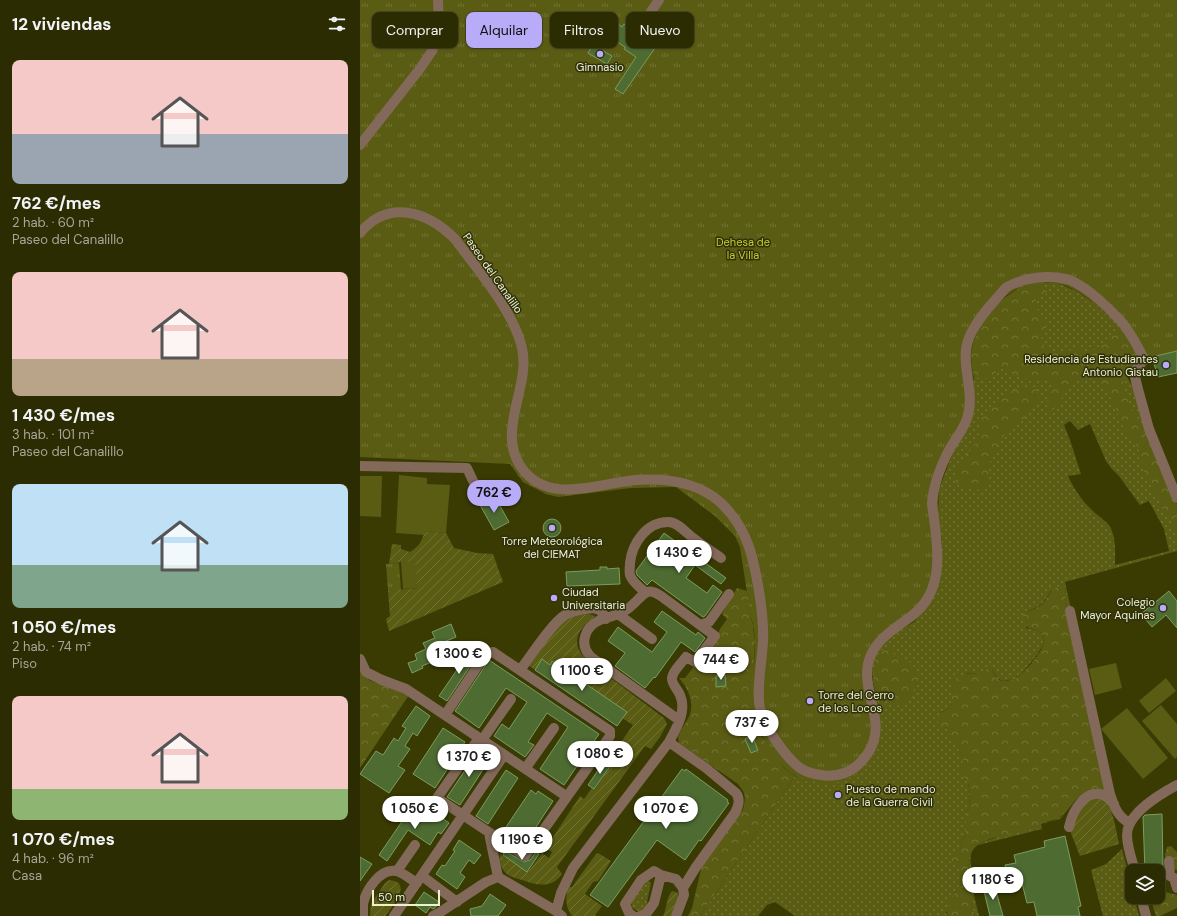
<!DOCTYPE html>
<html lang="es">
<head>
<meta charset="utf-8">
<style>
  :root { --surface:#2c2c02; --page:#34340c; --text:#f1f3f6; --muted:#a6a799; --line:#484824; --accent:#b8abf7 }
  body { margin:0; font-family:"DM Sans",sans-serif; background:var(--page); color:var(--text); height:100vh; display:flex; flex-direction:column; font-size:15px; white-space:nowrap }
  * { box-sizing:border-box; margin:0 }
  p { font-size:13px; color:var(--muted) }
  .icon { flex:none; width:22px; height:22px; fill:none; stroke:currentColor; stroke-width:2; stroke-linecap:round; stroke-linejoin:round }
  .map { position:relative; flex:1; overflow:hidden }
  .panel { display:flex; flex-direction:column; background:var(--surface); width:360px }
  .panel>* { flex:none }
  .hud { position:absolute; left:12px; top:12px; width:380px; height:36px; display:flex; gap:8px }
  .fabs { position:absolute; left:765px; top:864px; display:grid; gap:8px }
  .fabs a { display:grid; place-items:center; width:40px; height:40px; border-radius:8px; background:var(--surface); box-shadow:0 1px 3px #0004,0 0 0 1px var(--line); font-size:20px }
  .scale { position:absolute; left:12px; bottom:10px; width:68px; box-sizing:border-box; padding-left:4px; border:2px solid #eef1cf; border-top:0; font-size:11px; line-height:14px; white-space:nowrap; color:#eef1cf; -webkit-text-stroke:3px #2f300c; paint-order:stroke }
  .price { position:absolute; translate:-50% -34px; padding:0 9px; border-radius:14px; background:#fff; color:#222; font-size:13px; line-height:26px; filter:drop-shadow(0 1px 2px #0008) }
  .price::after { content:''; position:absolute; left:50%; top:24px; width:12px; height:9px; margin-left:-6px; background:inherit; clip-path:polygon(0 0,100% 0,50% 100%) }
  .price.current { background:var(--accent); color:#111 }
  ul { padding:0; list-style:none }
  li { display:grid; align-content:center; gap:8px; height:212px; padding:0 12px }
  li span { display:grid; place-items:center; height:124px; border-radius:8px; color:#555 }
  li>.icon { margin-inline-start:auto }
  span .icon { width:72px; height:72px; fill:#fffc; stroke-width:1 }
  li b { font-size:17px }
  h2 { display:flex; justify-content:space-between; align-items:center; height:48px; padding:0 12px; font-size:17px }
  .pill { padding:0 14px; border-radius:8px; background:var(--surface); box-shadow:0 1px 3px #0004,0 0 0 1px var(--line); font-size:14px; line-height:36px }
  .pill.current { background:var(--accent); color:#111 }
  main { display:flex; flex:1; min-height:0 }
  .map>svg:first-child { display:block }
  .grass { fill:url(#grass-dots); fill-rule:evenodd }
  .forest { fill:url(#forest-crowns) }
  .park { fill:url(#park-tufts) }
  .garden { fill:url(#garden-furrows) }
  .pitch { fill:#5a5c14 }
  .building { fill:#4e6b32; stroke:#7c9c60 }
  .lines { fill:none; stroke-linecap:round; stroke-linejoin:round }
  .minor { stroke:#83695a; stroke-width:10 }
  .poi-dot { fill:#b8abf7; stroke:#2f300c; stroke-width:1.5 }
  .labels { text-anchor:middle; stroke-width:3; stroke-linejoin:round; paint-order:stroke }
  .poi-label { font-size:11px; fill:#eef1cf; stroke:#2f300c; text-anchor:start }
  .park-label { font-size:11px; fill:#c8cd26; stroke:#2f300c }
  .street-label { font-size:11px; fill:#eef1cf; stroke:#2f300c }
</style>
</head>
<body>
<main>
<section class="panel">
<h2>12 viviendas<svg class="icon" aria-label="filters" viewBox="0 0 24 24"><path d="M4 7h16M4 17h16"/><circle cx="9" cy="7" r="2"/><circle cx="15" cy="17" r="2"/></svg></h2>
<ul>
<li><span style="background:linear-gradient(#f6c9c9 60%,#9aa5b1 0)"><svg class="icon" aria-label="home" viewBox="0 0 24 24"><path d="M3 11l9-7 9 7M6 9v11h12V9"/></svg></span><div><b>762 €/mes</b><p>2 hab. · 60 m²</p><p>Paseo del Canalillo</p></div></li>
<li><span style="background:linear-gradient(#f6c9c9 70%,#b9a48a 0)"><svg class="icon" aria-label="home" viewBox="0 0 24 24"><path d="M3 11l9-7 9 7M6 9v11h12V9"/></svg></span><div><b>1 430 €/mes</b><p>3 hab. · 101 m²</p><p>Paseo del Canalillo</p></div></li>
<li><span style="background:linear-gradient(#bfe0f5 65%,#7fa58c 0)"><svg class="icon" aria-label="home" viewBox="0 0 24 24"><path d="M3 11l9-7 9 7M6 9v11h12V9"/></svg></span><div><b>1 050 €/mes</b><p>2 hab. · 74 m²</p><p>Piso</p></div></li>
<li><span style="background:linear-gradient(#f6c9c9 75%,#8fb573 0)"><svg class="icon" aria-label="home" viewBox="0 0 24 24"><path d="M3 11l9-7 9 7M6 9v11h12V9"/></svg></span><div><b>1 070 €/mes</b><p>4 hab. · 96 m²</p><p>Casa</p></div></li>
</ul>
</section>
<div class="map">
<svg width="817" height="916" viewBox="0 0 817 916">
  <defs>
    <pattern id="grass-dots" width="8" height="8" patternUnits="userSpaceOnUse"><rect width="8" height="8" fill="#5a5c14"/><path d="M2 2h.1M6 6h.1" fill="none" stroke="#727435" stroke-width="1.8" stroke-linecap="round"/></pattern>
    <pattern id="forest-crowns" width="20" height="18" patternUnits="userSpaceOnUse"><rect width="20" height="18" fill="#5a5c14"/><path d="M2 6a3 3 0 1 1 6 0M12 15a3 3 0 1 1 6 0" fill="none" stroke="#727435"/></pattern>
    <pattern id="park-tufts" width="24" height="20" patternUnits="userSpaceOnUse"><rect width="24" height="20" fill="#5a5c14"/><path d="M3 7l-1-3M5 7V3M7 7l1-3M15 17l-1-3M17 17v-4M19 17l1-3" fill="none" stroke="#727435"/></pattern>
    <pattern id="garden-furrows" width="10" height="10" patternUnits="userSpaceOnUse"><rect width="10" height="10" fill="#5a5c14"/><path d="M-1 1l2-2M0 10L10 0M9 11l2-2" fill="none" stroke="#727435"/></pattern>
  </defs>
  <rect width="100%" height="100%" fill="#3a3b03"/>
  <path class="grass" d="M679 282 698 283 716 291 735 303 761 328 777 357 773 366 764 373 773 386 817 505V551L705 582 711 609 745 791 723 795 717 799 700 819 681 824 682 829 618 845C604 854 613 872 617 885L612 887 619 916H615L611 903V886L615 884 608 859 609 852 617 844 680 823 692 821 702 816 717 799 723 794 705 587 691 591C683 604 680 607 665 612L666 628 680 631 684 639 683 645 677 655 661 674 654 679 643 681 637 678 632 669 621 674 607 673 592 688V697L590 708 581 712 582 726 587 728C591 736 602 752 603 760 603 765 603 771 603 777L608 782 610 794 609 807 606 813 607 828 606 834 602 840 600 848 590 861 599 867 602 876 600 886 594 894 586 913 588 916H435L415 902 407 905 398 916H340L435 776 463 783 519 710 513 681 512 670 514 657 520 648 538 631 554 622 569 604 582 560V540L578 516 579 489 595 447 614 378 611 353 613 343 621 325 629 313 643 299 661 286ZM710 421 718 430 730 424 746 461 751 468 759 476 780 505 789 501 804 529 809 551 755 565C755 553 756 542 752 531 750 523 739 517 733 511 722 501 714 489 708 476L721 474 710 440 704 425Z
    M762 849 772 888V897H774L779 916H743L731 870 746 864Z
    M287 880 291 883 286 907 284 910C278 912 276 911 272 907L271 900Z"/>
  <path class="forest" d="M675 284 683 285 687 288C689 298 676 294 675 303 675 310 684 315 686 321 689 328 680 334 682 341 683 350 697 353 705 352 709 351 713 348 717 348 721 348 726 352 731 351 743 348 749 333 761 331L771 341 778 354 776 361 764 373 763 387 770 406 781 424 790 447 801 466 817 508V531L812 527 811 520 806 512 800 506 799 501 794 495 792 483 786 476 782 466 781 456 774 439 766 431 759 418 755 405 744 387 738 380 732 377 725 380 713 381 695 408 691 411 687 410 688 402 685 393 688 390H693L695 386 692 382C681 380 670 380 660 377 652 375 649 370 640 369 631 376 625 383 614 376 612 367 610 356 612 348 615 328 640 299 657 290 663 287 669 285 675 284Z
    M670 387 676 388 679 398 676 405 666 417 650 428 641 439 631 457 626 486 618 490 597 484 594 476C601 461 611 448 622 435 621 432 620 428 620 425 621 411 647 390 661 388 664 387 667 387 670 387Z
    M704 585 705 587 707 611 744 787C736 791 726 792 718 798 712 803 708 811 701 816 692 823 684 819 676 828L633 838 617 844 610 852 608 859 615 884 611 886V903L615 916H588C582 902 602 890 601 877 601 874 599 870 599 867L592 864 589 857 600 848 602 840 606 834V813L609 807 610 794 608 782 603 777 601 770 603 760 600 751 593 741 587 728 582 726 577 721C577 713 584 711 590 708 592 698 591 690 593 681 605 671 608 674 621 674L628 668 632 669C634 674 636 679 642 681 645 681 651 680 654 679 663 675 686 649 684 639 684 637 681 633 680 631 670 628 664 629 662 618L665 612C672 610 678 608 683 603 692 594 688 589 704 585Z
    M377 588 387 591 395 641 392 703 401 735 424 768 435 776 340 916H328L332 908 342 865 383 809C386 796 386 794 378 784L319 743 318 737C321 729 325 724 329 717 335 703 328 688 319 678H325L357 637 360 629 367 619 362 614Z
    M526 647 531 649 535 656 552 663 559 677 554 689V696L547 703 537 706 527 698 525 693 517 689 514 685V672L515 659 520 652Z
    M0 663 9 680 49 695 0 768Z
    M811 846 817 852V870L806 868 805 855 807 847Z
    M798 890 817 895V908L800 916H796L790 897H798Z"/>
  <path class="park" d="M0 0H817V351L792 357H777C772 348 768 338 763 330 752 314 717 287 698 283 695 282 691 283 688 282 678 282 667 283 658 288 638 298 613 328 611 351 610 359 613 368 613 376 614 387 615 407 613 417 609 428 601 437 595 448 589 460 581 476 579 490 574 517 587 544 579 571 576 580 574 596 569 605 556 626 524 634 514 656 509 669 513 684 516 696 520 717 523 741 511 760 502 775 480 785 463 783 454 782 441 779 434 775 414 764 394 725 392 702 390 683 396 662 395 642 395 632 392 621 390 612 387 590 383 568 380 547L375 536 355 516 316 487 271 488 198 497 186 494 163 482 150 464 0 457Z
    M39 563 41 590 28 591 26 564Z"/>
  <path class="garden" d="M64 531 86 533 94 548 117 553 133 554 143 582 29 631 26 619 30 616 28 591 57 588 41 562 29 564 32 544 41 545V549L50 552C57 548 64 540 64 531Z
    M229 614 235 616C217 629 209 644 228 661L304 718 307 724 300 737 291 749 285 746 197 867 202 874C192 889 176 885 162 880 156 878 149 877 145 872 141 868 139 860 140 854L168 872 182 853 189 858 192 852 186 848 220 796 224 799 232 788 235 789 251 765 247 762 273 725 262 718 266 712 192 661 190 665 182 660 175 670 168 665 203 620 219 615Z
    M741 797 748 802 754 820 759 844 720 856 707 823 728 799Z
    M238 853 251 861 238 881 233 882 225 894 242 906 235 915 236 916H212C205 907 205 897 209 887H212L236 854Z
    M29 880C54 882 32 907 25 916H10L11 904 25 883Z
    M312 891 318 893C321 901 315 910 311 916H303C307 908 306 898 312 891Z"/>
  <path class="pitch" d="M39 475 67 478V484L90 485 86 533 64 531V535L36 533Z
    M0 476H22L21 517 0 516Z
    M55 561 57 588 43 589 41 562Z
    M756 663 762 688 735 695 729 669Z
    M806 678 816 691 789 713 779 701Z
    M801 705 817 724V757L815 759 782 721Z
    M767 708 808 758 783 779 741 729Z"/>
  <path class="building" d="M258 24 262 27 264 24 288 39 295 29 304 35 263 94 255 89 276 57 264 49 265 47 253 39 256 35 251 32 253 26Z
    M233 45 252 56 247 64 228 53Z
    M817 351V373L798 377 792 357Z
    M135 497 149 522 134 530 120 505Z
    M183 528a9 9 0 1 1 18 0a9 9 0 1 1-18 0Z
    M304 533 366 578 361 584 335 565 326 578 347 593 353 585 362 592 345 616 343 617 292 580 287 585 277 575 276 571Z
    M240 567H247V569L259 568 260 584 207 586 206 572 240 570Z
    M809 591 817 601V628L806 615 792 627 781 614Z
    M302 611 336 635 338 632 345 638 335 652 321 642 295 678 294 677 285 688 255 666 265 653 248 641 258 627 292 652 307 632 294 622Z
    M91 624 96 637 79 644 82 650 71 655 74 661 62 666 63 668 52 673 48 663 57 660 55 654 66 649 63 643 75 638 72 632Z
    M112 648 119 653 87 701 79 696Z
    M182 659 190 665 192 661 267 712 257 726 175 670Z
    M129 660 239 734 204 785 180 769 208 727 187 713 168 742 174 745 165 757 134 736 142 724 149 729 167 702 146 688 119 728 95 711Z
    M365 675 366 686 356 687V676Z
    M56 706 70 716 57 736 53 733 45 746 50 749 38 766 45 770 29 793 0 774 16 751 23 755 34 738 38 741 46 728 42 726Z
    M83 728 105 742 75 788 53 774Z
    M392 736 398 750 391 753 385 739Z
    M118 751 130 759 100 805 87 797Z
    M245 760 251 765 234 789 228 785Z
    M322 769 325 771 326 769 368 800 367 802 369 803 341 841 339 840 325 860 297 840 248 907 230 895Z
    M146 770 158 778 128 824 116 816Z
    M171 790 176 794 178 791 193 801 163 847 142 833Z
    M54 804 80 822 82 818 89 823 81 834 78 832 70 845 48 830 27 861 19 855Z
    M802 814 803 871H785L783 817 785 815Z
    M705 836 721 906 718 907 720 916H677L674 902 667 903 660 875 648 878 645 865 656 863 654 855 685 847 684 841Z
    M99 840 121 855 114 864 109 860 100 873 105 877 97 889 76 874 82 865 85 866 95 851 93 850Z
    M145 851 164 862 170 860 176 852 179 854 167 872 143 855Z
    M0 857 12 864 0 881Z
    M634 884 643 916H630L623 887Z
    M64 892 79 902 75 908 73 909 70 907 66 913 55 905Z
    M130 894 146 905 138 916H111L110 909 122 906Z"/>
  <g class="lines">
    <path class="minor" d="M282 25 299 0
      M0 145 59 70 72 51 76 40 79 29 78 0
      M0 233C28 199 67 211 95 239 117 269 154 312 162 348 171 387 136 430 161 467 188 506 238 483 276 480 305 478 337 482 360 502 389 529 394 560 400 597 402 612 404 627 403 642 402 661 396 690 400 708 404 726 425 757 440 768 446 772 453 774 461 775 481 778 497 770 508 753 531 718 493 686 513 651 521 636 540 625 554 614 587 587 577 541 572 504 573 487 580 468 588 452 594 440 605 429 608 415 615 390 599 362 609 338 615 323 626 310 637 298 640 295 643 290 647 287 665 277 687 275 706 279 722 283 741 301 752 312 757 318 763 322 766 328 773 337 778 347 783 357V361L777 368 775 377 778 389 789 429 817 498
      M0 466 107 468 121 498
      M286 593C281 588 272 582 270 575 269 572 270 566 270 563 272 544 286 522 308 522 318 522 326 533 333 538 342 545 351 551 361 558
      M710 611 750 794C754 806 757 816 769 823
      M258 614 292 639
      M340 625 349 622 369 594
      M0 659 6 672 22 680 46 689 206 796
      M160 670C171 656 191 624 205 615 212 611 219 610 226 609 236 607 242 609 246 619
      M85 715 125 655 133 652 250 731V736L165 856 77 798 119 738
      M122 740 151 699
      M309 742C317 727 327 711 320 695 318 690 311 683 312 678 313 670 322 663 326 657L335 662 355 636 301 596C297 594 293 590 287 592 282 594 273 606 266 610 258 615 249 617 240 620 224 627 219 645 231 657L319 720
      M165 769 194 728
      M709 827C712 812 727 784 747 797 749 799 752 802 754 804
      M129 833 138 877 196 911 202 916
      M809 861 810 876 814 878 817 888
      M37 871 55 845
      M775 871C772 860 767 847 767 835 767 814 800 794 817 785
      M301 875 316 879 323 888
      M62 876 97 902
      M781 897 786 916
      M196 911 201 893 213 868 309 742 346 768 376 793C381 800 378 806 375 813L336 867 323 888 324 895 316 916
      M3 916C3 912 3 907 3 904 6 890 20 868 36 871 44 873 50 879 57 883
      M34 916 144 755
      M73 916 79 913 126 882 138 877
      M273 916 269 913 265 904 281 880 294 871 301 875 294 903 286 914 280 916"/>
  </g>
  <g class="poi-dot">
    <circle cx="240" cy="54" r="4"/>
    <circle cx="806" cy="365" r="4"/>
    <circle cx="192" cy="528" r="4"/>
    <circle cx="194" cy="598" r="4"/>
    <circle cx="803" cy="608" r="4"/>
    <circle cx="450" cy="701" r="4"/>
    <circle cx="478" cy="795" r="4"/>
  </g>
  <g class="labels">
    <g class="poi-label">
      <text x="240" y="71" text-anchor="middle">Gimnasio</text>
      <text x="798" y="363" text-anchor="end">Residencia de Estudiantes<tspan x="798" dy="13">Antonio Gistau</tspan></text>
      <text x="192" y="545" text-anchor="middle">Torre Meteorológica<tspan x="192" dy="13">del CIEMAT</tspan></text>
      <text x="202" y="596">Ciudad<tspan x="202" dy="13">Universitaria</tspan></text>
      <text x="795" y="606" text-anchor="end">Colegio<tspan x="795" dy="13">Mayor Aquinas</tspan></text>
      <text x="458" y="699">Torre del Cerro<tspan x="458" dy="13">de los Locos</tspan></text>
      <text x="486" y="793">Puesto de mando<tspan x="486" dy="13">de la Guerra Civil</tspan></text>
    </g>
    <g class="park-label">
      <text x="383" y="246">Dehesa de<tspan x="383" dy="13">la Villa</tspan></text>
    </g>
    <g class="street-label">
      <text transform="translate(133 273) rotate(55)" y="4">Paseo del Canalillo</text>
    </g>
  </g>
</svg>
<div class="fabs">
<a><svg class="icon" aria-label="layers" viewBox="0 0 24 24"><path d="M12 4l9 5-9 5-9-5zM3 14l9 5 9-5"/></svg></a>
</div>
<div class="scale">50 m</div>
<b class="price current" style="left:134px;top:514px">762 €</b>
<b class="price" style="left:319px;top:574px">1 430 €</b>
<b class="price" style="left:99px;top:675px">1 300 €</b>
<b class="price" style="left:361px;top:681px">744 €</b>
<b class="price" style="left:222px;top:692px">1 100 €</b>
<b class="price" style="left:392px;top:744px">737 €</b>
<b class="price" style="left:240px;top:775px">1 080 €</b>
<b class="price" style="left:109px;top:778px">1 370 €</b>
<b class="price" style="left:55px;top:830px">1 050 €</b>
<b class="price" style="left:306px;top:830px">1 070 €</b>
<b class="price" style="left:162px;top:861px">1 190 €</b>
<b class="price" style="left:633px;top:901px">1 180 €</b>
<div class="hud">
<a class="pill">Comprar</a>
<a class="pill current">Alquilar</a>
<a class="pill">Filtros</a>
<a class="pill">Nuevo</a>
</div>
</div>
</main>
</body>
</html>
